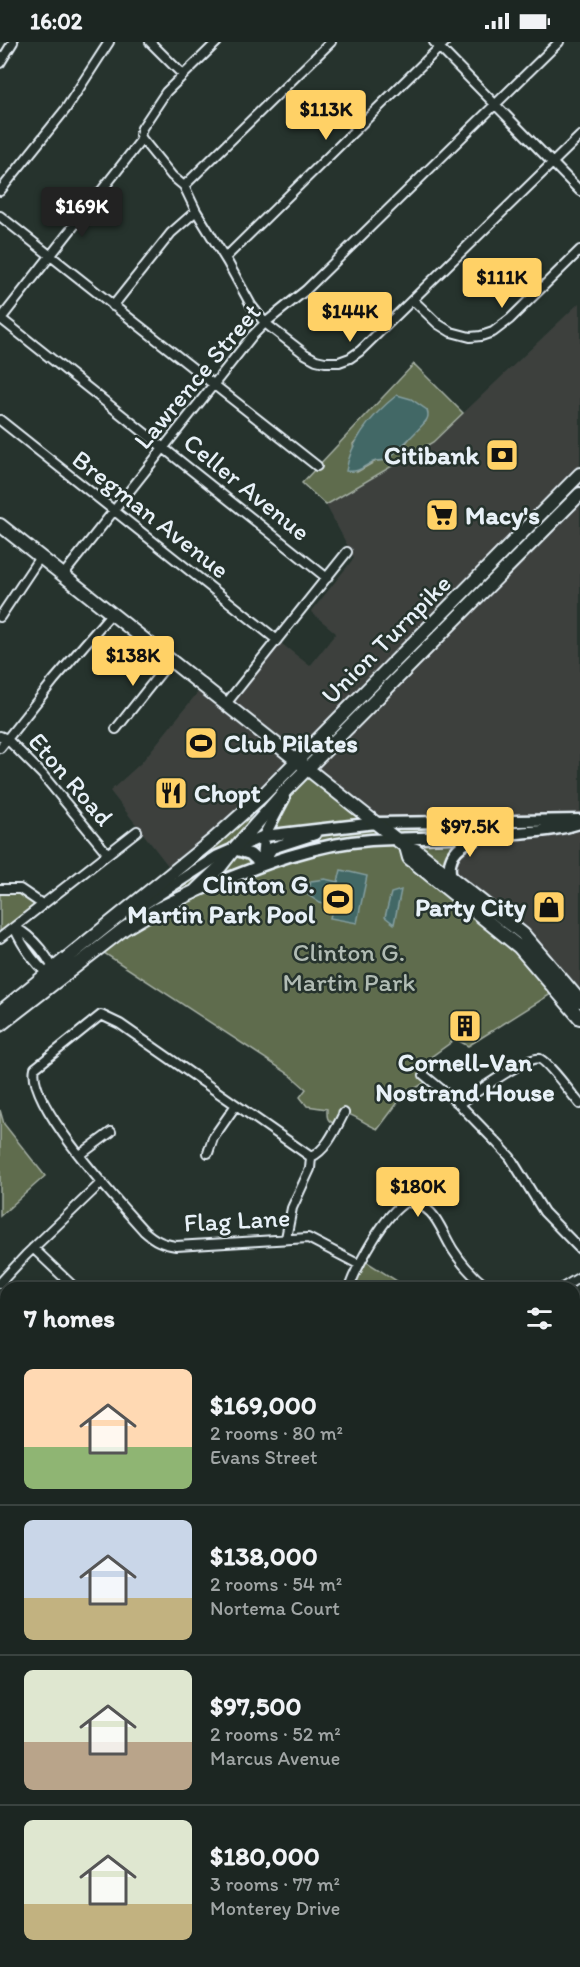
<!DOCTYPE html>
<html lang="en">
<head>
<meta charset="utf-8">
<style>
  :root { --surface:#1c2622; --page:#29322f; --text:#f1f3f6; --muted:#a0a5a5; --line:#3a4340; --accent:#ffd166 }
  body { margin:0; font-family:Itim,sans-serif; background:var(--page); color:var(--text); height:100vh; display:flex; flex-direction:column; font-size:22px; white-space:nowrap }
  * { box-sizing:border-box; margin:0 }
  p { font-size:20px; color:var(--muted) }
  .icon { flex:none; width:33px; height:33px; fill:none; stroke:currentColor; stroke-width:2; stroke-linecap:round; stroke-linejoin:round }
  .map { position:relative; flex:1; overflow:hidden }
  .drawer { position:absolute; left:0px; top:1240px; width:580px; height:686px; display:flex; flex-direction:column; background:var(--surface); border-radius:18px 18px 0 0; box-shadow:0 3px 15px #0003,0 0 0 2px var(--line) }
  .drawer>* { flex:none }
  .price { position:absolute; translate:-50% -51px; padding:0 14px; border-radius:6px; background:var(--accent); color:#111; font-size:20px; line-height:39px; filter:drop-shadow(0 2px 3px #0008) }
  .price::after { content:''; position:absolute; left:50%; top:36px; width:18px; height:14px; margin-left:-9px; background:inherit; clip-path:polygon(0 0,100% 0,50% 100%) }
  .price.on { background:#222; color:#fff }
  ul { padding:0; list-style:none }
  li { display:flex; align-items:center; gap:18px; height:150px; padding:0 24px }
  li+li { border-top:2px solid var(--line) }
  li span { display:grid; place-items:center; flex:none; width:168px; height:120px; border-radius:9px; color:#555 }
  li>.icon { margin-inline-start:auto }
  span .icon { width:72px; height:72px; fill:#fffc; stroke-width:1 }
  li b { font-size:26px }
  h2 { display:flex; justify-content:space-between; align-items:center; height:72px; padding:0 24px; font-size:26px }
  .status { display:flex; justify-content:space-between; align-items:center; height:42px; padding:0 30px; background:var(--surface); direction:ltr }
  .status svg { height:16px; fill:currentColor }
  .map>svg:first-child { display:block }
  .built { fill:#3c413e }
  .green { fill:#5f6c4e; stroke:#a4aea3; stroke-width:1.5; fill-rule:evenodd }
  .water { fill:#436866; stroke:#859fa0; stroke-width:1.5 }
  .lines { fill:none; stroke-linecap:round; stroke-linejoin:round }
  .street-casing { stroke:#e8f1f8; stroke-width:12 }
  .secondary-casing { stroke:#e8f1f8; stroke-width:15 }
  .primary-casing { stroke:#e8f1f8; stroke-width:16 }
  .street { stroke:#26332d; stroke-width:8 }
  .secondary { stroke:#26332d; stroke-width:10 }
  .primary { stroke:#26332d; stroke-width:12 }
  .labels { text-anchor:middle; stroke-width:5; stroke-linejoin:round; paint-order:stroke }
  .street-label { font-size:26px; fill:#e8f1f8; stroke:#26332d }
  .poi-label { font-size:26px; font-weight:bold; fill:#e8f1f8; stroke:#26332d; text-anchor:end }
  .park-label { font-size:26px; fill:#b1bcb4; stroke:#26332d }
</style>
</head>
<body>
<div class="status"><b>16:02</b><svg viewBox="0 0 49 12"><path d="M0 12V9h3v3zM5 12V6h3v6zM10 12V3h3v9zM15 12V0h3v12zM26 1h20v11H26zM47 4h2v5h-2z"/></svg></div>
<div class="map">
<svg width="580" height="1925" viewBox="0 0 580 1925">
  <rect width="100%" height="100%" fill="#26332d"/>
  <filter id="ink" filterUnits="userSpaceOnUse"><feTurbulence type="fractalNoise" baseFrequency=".0167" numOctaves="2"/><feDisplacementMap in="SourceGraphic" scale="12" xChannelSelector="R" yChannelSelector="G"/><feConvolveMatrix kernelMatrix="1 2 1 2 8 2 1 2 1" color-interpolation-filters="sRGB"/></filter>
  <g filter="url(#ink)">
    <path class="built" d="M580 260V432L297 719 173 830 110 749 141 721 202 645 225 663 277 598 310 624 336 591 311 570 354 516 326 463 433 400Z
      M580 452V778L376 781 307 727Z
      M580 781V967L546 926 459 848 449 820 470 798Z"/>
    <path class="green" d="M414 322 463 371 433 400 326 463 302 441ZM374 376 425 380 417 386 406 401 386 418 376 419 357 430 353 402Z
      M307 727 376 781H444L466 789 426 796 470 799 449 827 525 903 562 945 468 1004 456 997 431 1015V1026L426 1040 416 1046 408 1047 378 1087C364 1082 354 1071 338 1069L337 1078 333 1081C326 1078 327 1073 327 1067L307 1064 300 1055 306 1047 289 1032 98 907 127 873 157 849 262 754 235 803Z
      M14 846 42 862 15 885 27 891 55 927 47 933 15 885 0 896V847Z
      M0 1068 4 1082 45 1134 0 1174Z
      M362 1217 408 1246H349Z
      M580 1722V1751H575V1726Z
      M313 1920H347L351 1925H311Z
      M357 1920H403L401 1925H351Z"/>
    <path class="water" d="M397 353 411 357 427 368C428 372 429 373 427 377 425 382 391 415 386 418 384 419 379 418 376 419 362 422 364 431 346 429 351 398 373 372 397 353Z
      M341 828 367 834 357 881 330 876 333 864 320 861 308 853 311 839 325 837 338 840Z
      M401 848 394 882 385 875 391 851Z
      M578 1759 580 1760V1805L575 1807V1760Z
      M266 1920H313L311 1925H265Z"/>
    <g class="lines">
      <g class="street-casing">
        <path id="street" d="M150 0 183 33
          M434 0 580 149
          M0 21 13 0
          M142 97 172 134 184 144 196 169 228 221 251 263 265 281 305 312 316 318 325 320H339L350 316 360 309 580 94
          M184 144 331 0
          M0 149 65 68 109 0
          M0 174 317 424
          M225 216 445 0
          M413 258 438 282 451 290 470 295 481 294 493 290 510 277 580 208
          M113 264 171 191 196 169
          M0 276 327 536
          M0 278 142 97 140 93 142 86 166 50 217 0
          M0 378 277 598
          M63 533 252 294 265 281 306 248 559 0
          M0 575 40 515
          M225 663 347 510
          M116 687 170 619
          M0 694 7 697 42 732 107 811
          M0 706 54 638 111 572
          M0 847H20L42 862
          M14 885C33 894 52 918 58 939 39 929 22 904 14 885Z
          M0 896 137 789
          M424 1033 459 1062 497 1101 510 1115 544 1170 580 1207
          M459 1062C471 1054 528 1013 540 1017 548 1020 573 1054 580 1062
          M208 1111 213 1096 236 1063
          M80 1113 111 1090
          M311 1115 120 982 101 973 35 1026C26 1061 119 1161 144 1189 154 1198 162 1202 176 1204L308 1196 358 1222
          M405 1149 406 1160
          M286 1196 292 1166 310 1127 311 1115C327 1108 336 1086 344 1071
          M33 1206 75 1246
          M0 1241 26 1213 102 1140
          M349 1246C357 1224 385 1171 406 1160 436 1162 439 1186 453 1208 462 1222 475 1236 488 1246
          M562 1246 580 1235
          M574 1365 580 1372
          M0 1436 6 1442
          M0 1588 6 1593
          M574 1642 580 1637
          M0 1668 6 1665
          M0 1780 6 1778
          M0 1855 6 1864
          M574 1874 580 1872
          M9 1925 15 1920
          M178 1925 185 1920
          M485 1925 486 1920
          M512 1925 515 1920"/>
      </g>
      <g class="secondary-casing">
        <path id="secondary" d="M234 807 250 812 261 822
          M262 819 264 794 284 756
          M268 820V812L272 806 315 792
          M451 836C446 816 456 803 476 797
          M197 849C254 826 309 802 371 798 420 795 468 796 517 791 539 789 559 788 580 781
          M136 867 218 814 264 794 376 781 580 778
          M0 1299 6 1305
          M0 1516 6 1502
          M574 1525 580 1532"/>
      </g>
      <g class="primary-casing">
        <path id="primary" d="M0 483 406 805 416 808 523 892 580 959
          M406 805 409 816 519 905 580 976
          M0 970 214 797 262 754 580 432
          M0 983 125 886 156 868 194 850 220 825 234 807 286 748 580 452"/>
      </g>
      <use href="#street" class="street"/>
      <use href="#secondary" class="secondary"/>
      <use href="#primary" class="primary"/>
    </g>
  </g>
  <defs>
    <g id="bank-square" transform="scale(1.725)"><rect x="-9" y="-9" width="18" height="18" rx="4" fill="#ffd166" stroke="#26332d"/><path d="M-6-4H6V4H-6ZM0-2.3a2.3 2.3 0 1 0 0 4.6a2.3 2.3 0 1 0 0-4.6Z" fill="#111"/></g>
    <g id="supermarket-square" transform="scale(1.725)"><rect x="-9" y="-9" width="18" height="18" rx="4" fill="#ffd166" stroke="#26332d"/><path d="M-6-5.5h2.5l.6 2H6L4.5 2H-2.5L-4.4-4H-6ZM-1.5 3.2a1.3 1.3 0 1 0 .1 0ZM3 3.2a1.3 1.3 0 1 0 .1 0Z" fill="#111"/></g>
    <g id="stadium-square" transform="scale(1.725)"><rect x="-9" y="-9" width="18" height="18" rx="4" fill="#ffd166" stroke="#26332d"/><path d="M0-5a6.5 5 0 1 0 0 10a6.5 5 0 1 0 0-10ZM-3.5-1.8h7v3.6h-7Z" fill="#111"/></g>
    <g id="restaurant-square" transform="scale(1.725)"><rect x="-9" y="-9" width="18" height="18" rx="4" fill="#ffd166" stroke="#26332d"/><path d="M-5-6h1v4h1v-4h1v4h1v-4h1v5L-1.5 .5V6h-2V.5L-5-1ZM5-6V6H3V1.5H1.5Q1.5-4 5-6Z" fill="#111"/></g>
    <g id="shop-square" transform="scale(1.725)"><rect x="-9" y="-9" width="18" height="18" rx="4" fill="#ffd166" stroke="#26332d"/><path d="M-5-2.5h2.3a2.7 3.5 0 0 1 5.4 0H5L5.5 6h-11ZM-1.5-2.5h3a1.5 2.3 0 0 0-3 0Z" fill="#111"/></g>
    <g id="building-square" transform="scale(1.725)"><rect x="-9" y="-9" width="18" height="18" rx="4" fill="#ffd166" stroke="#26332d"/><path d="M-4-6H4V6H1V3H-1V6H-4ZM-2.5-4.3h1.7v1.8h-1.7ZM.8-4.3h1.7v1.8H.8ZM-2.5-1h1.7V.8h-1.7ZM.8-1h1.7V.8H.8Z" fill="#111"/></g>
  </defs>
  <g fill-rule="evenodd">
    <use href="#bank-square" x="502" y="413"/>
    <use href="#supermarket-square" x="442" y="473"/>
    <use href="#stadium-square" x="201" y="701"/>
    <use href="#restaurant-square" x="171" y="751"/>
    <use href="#stadium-square" x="338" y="857"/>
    <use href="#shop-square" x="549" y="865"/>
    <use href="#building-square" x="465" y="984"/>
  </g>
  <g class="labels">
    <g class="street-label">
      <text transform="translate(197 334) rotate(-50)" y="9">Lawrence Street</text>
      <text transform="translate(247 445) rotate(39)" y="9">Celler Avenue</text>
      <text transform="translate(151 472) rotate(38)" y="9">Bregman Avenue</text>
      <text transform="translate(386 597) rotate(-45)" y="9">Union Turnpike</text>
      <text transform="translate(71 737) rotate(49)" y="9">Eton Road</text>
      <text transform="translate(237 1178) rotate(-3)" y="9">Flag Lane</text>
    </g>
    <g class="poi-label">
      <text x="479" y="422">Citibank</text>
      <text x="465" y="482" text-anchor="start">Macy's</text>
      <text x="224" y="710" text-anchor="start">Club Pilates</text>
      <text x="194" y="760" text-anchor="start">Chopt</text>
      <text x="315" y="851">Clinton G.<tspan x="315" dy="30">Martin Park Pool</tspan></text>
      <text x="526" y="874">Party City</text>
      <text x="465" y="1029" text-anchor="middle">Cornell-Van<tspan x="465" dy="30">Nostrand House</tspan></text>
    </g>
    <g class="park-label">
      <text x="349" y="919">Clinton G.<tspan x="349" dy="30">Martin Park</tspan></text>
    </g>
  </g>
</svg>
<b class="price" style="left:326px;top:99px">$113K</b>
<b class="price on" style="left:82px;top:196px">$169K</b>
<b class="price" style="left:502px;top:267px">$111K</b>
<b class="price" style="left:350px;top:301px">$144K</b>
<b class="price" style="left:133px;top:645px">$138K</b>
<b class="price" style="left:470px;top:816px">$97.5K</b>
<b class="price" style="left:418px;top:1176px">$180K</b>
<section class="drawer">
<h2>7 homes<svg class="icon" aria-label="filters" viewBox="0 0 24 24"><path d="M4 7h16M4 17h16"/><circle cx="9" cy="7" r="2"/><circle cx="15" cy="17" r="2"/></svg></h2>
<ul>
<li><span style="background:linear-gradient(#ffd9b3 65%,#8fb573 0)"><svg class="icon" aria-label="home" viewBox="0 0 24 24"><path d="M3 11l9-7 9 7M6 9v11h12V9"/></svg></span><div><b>$169,000</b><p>2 rooms · 80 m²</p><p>Evans Street</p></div></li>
<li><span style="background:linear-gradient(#c9d6e8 65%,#c2b280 0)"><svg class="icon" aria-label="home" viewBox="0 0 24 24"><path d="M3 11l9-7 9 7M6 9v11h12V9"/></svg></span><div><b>$138,000</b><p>2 rooms · 54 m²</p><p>Nortema Court</p></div></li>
<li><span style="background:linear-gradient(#dfe7d0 60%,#b9a48a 0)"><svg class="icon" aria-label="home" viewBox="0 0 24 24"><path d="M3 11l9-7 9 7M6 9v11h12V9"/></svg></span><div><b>$97,500</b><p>2 rooms · 52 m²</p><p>Marcus Avenue</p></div></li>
<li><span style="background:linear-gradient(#dfe7d0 70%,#c2b280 0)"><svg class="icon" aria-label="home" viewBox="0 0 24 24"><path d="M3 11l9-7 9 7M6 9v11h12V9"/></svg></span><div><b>$180,000</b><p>3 rooms · 77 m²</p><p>Monterey Drive</p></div></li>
</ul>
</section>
</div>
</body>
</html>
